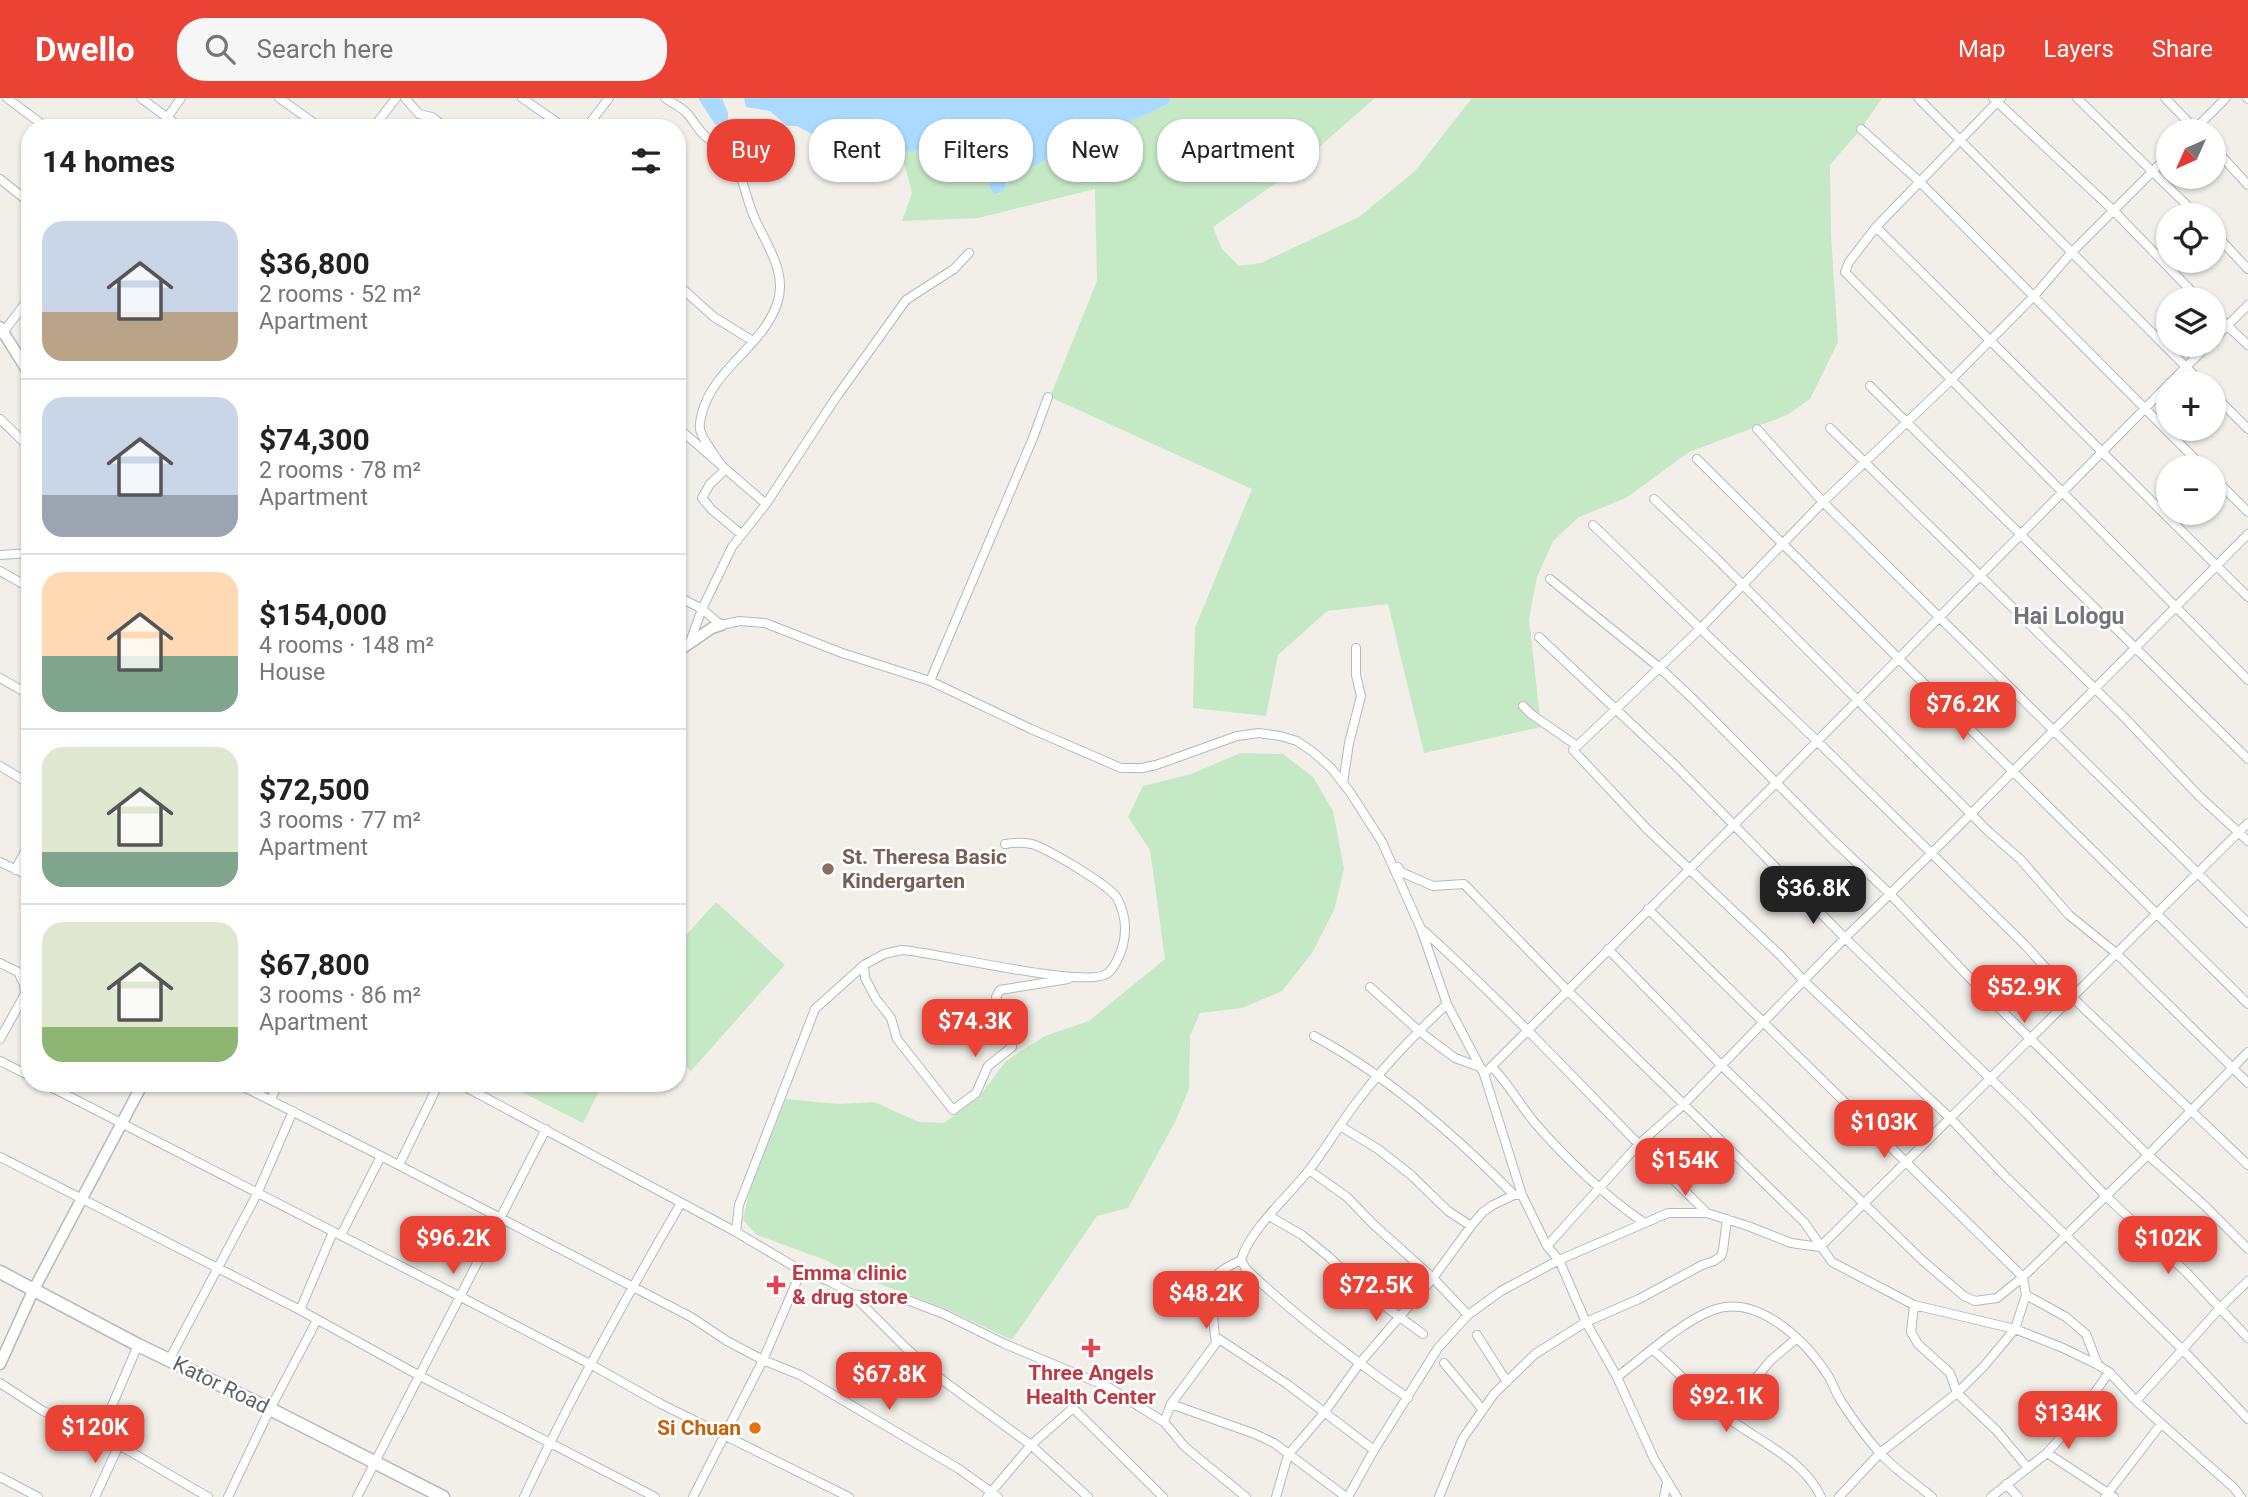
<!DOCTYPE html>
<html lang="en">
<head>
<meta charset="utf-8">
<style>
  :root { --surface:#fff; --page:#f6f6f6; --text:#222; --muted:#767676; --line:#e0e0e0; --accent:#ea4335 }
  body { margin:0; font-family:Roboto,sans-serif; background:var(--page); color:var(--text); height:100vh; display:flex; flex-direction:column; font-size:26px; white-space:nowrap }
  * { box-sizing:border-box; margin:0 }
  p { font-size:23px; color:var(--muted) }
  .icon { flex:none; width:38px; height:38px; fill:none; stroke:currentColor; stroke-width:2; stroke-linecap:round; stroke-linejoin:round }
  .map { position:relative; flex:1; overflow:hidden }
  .sheet { position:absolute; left:21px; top:21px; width:665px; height:973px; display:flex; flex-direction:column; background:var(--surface); border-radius:28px; box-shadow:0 2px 5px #0004 }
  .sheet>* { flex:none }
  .top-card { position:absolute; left:707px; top:21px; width:665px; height:63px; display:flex; gap:14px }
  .needle { width:46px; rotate:225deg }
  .controls { position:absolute; left:2156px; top:21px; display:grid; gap:14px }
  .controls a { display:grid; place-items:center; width:70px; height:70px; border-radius:50%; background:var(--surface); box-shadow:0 2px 5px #0004; font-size:35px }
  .price { position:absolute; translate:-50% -60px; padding:0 16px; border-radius:14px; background:var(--accent); color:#fff; font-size:23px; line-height:46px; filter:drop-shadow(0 2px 4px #0008) }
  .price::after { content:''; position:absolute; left:50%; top:42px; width:21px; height:16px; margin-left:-10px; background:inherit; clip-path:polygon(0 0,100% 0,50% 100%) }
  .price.active { background:#222; color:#fff }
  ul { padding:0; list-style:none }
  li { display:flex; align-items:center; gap:21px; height:175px; padding:0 21px }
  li+li { border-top:2px solid var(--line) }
  li span { display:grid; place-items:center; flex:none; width:196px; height:140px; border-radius:21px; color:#555 }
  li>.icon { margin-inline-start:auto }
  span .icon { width:84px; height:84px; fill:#fffc; stroke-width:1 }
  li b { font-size:30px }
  h2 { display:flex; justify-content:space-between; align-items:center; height:84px; padding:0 21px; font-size:30px }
  .pill { padding:0 24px; border-radius:28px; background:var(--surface); box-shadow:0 2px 5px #0004; font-size:24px; line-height:63px }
  .pill.active { background:var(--accent); color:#fff }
  header { display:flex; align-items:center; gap:42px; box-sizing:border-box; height:98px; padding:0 35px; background:var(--accent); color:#fff }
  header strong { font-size:33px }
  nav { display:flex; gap:38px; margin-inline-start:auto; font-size:24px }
  .search { width:490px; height:63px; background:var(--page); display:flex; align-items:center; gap:18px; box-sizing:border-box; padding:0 24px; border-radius:28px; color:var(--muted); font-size:26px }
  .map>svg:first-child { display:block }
  .green { fill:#c5e8c5 }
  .water { fill:#aadaff }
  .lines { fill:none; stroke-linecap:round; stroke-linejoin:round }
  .minor-casing { stroke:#b5b8bc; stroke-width:10 }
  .tertiary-casing { stroke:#b5b8bc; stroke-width:13 }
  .secondary-casing { stroke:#b6babf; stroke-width:15 }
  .minor { stroke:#fff; stroke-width:8 }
  .tertiary { stroke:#fff; stroke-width:10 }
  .secondary { stroke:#fff; stroke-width:12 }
  .education-dot { fill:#8d6e63; stroke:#fff; stroke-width:2.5 }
  .health-dot { fill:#e0444e; stroke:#fff; stroke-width:2.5 }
  .food-dot { fill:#e8710a; stroke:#fff; stroke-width:2.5 }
  .labels { text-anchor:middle; stroke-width:5; stroke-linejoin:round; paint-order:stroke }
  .education-label { font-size:21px; font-weight:bold; fill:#785e54; stroke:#fff; text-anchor:start }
  .health-label { font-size:21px; font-weight:bold; fill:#be3a42; stroke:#fff; text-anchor:start }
  .street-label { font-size:21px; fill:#5f6368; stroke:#fff }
  .food-label { font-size:21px; font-weight:bold; fill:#c56008; stroke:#fff; text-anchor:end }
  .neighbourhood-label { font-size:23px; font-weight:bold; fill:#70757a; stroke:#fff }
</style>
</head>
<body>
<header>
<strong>Dwello</strong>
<div class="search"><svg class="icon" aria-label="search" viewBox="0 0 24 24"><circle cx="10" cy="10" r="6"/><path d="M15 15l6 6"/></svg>Search here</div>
<nav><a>Map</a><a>Layers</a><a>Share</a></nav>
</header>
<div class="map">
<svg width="2248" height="1399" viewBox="0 0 2248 1399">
  <rect width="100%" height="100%" fill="#f1efe8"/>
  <path class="green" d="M1171 0H1375L1285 79 1213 129 1222 151 1239 168 1261 165 1359 119 1415 73 1472 0H1882L1861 31 1830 67 1831 137 1838 244 1810 301 1787 317 1689 354 1626 400 1579 419 1553 443 1537 479 1529 521 1541 629 1424 655 1388 506 1327 513 1278 557 1266 618 1193 610 1195 530 1252 391 1050 299 1097 183 1095 91 978 120 902 123 912 95 901 53 984 52 993 59 989 89 995 97 999 96 1007 86 1010 78 1024 73 1072 48 1150 15 1169 5Z
    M1241 655 1283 656 1313 679 1333 713 1344 771 1334 812 1312 855 1282 893 1242 910 1200 915 1190 938 1189 991 1176 1022 1128 1110 1097 1118 1012 1242 944 1210 843 1172 828 1163 757 1137 743 1122 752 1082 786 1001 838 1006 874 1004 919 1024 944 1025 979 999 1006 963 1045 938 1089 923 1165 861 1150 752 1128 719 1143 688 1191 676Z
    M716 804 785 867 691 973 677 961V847Z
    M504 985H603L583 1025Z"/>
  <path class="water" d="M698 0H722L728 15V32L714 25Z
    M744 0H1171L1169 5 1150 15 1072 48 1024 73 1010 78 1003 93 995 97 989 89 993 59 984 52 901 53 834 48 797 28H787L770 13 746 9Z"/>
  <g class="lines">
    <g class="minor-casing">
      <path id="minor" d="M7 0 47 30
        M141 0 181 30
        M279 0 321 30
        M405 0 419 16 432 19 446 30
        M522 0 565 30
        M665 0C672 5 681 9 687 15 693 22 697 30 703 36 712 45 724 51 731 61 744 78 746 102 755 121 767 148 788 175 777 206 762 249 714 270 702 315 701 319 699 327 700 331 701 339 719 364 725 372L710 386 702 400 712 412 741 436
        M1918 0 2202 285
        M1993 0 2114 113 2199 201
        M2001 0 1876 129 1849 164 1845 174 2248 582
        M2077 0 2197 117
        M2165 0 2197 33
        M2247 0 2248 1
        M160 30 181 0
        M373 30 396 0
        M586 30 609 0
        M1861 31 1919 83 2203 369
        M2193 33 2226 0
        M2214 50 2248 87
        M2168 58 2071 155 2034 198 1951 282 1823 404 1701 530 1573 652 1648 732 1779 856 1804 883 1950 1020 2004 1077 2183 1252 2248 1321
        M0 81 30 105
        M1876 129 2248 499
        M2214 135 2248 171
        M677 186 714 219 753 243
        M2214 215 2248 247
        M2 236 30 199
        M2214 241 2248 207
        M2170 285 2208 247
        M1870 288 2248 661
        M2214 297 2248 331
        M0 321 30 350
        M677 329 766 406
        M1830 330 2125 620 2199 698 2248 743
        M1757 331 1823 404 2248 825
        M1697 361 2248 906
        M2214 380 2248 414
        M1654 401 1715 459 1989 734 2020 761 2069 817 2116 855 2248 985
        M1593 427 1816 642 2025 847 2072 899 2248 1067
        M0 457 30 455
        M0 473 30 490
        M1550 481 1660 570 1693 601 1834 743 1890 796 1986 897 2148 1057 2204 1107 2248 1151
        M677 498 702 511 721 527 740 523 765 525 842 555 930 583 1031 631 1121 670H1142L1156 667 1237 638 1259 635 1280 638 1297 643 1313 654 1331 670 1350 694 1382 744 1421 831 1447 906 1484 976 1522 1097 1547 1148 1559 1162 1586 1224 1617 1279 1654 1361 1677 1399
        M1539 539 1675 667 1845 840 2027 1016 2106 1098 2187 1175 2248 1240
        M690 544 702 511 732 449 766 406 835 301 906 202 954 171 969 155
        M0 580 30 597
        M930 583 1033 340 1048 299
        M1523 608 1531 616 1577 648
        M0 668 30 686
        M1343 685 1349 645 1361 598 1356 577V550
        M0 764 30 778
        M1398 769 1401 774 1433 788 1464 786 1567 892 1804 1124 1832 1164 1914 1207 2015 1231 2063 1250 2098 1267 2109 1274 2136 1303 2234 1390 2241 1399
        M15 772 30 745
        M1648 811 2023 1179 2026 1197 2066 1219 2086 1236 2098 1267
        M1424 833C1523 922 1612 1022 1707 1115
        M1608 851 1722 968 1923 1163 1964 1198 1975 1203 1997 1200 2023 1179 2148 1057 2248 954
        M0 865 30 880
        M864 867 865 880 876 901 891 920 897 941 953 1012 976 995 988 968 1012 949 1013 938 996 899 1000 892 1068 881
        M1370 889 1419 933 1455 960 1480 969
        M1314 938C1388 978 1455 1037 1514 1097
        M0 941 25 896 24 886 18 874
        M0 963 30 978
        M1492 969C1509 986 1519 1006 1535 1025 1565 1060 1605 1098 1643 1124
        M1484 976 1777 684 2168 287
        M43 985 461 1199 590 1266 661 1306 849 1399
        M236 985 381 1058 691 1219 727 1243 763 1262 800 1277 959 1371 998 1399
        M458 985 736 1134 795 1169 799 1178 763 1262 693 1399
        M271 1002 278 985
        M1340 1028 1378 1051 1411 1077 1448 1113 1471 1128
        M0 1059 300 1212 420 1278 655 1399
        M399 1067 439 985
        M1309 1072 1347 1099 1372 1125 1433 1180 1468 1217
        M1269 1118 1302 1137 1329 1159 1368 1196 1423 1236
        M736 1134 739 1107 815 911 864 867 884 856 902 852C935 854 1089 892 1108 875 1116 868 1120 857 1123 847 1127 831 1125 815 1117 800 1109 787 1048 751 1032 746 1022 744 1015 744 1005 746
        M341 1137 381 1058
        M1547 1148 1638 1047 1683 1007 1845 840 1953 734 2248 436
        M1820 1149 2248 725
        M798 1173 829 1183 852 1196 905 1249 941 1281 1031 1347 1088 1399
        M852 1196 910 1203 944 1216 1005 1246 1108 1289 1164 1324 1185 1349 1246 1399
        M1914 1207 1911 1234 1918 1246 1950 1275 1957 1295 1996 1332 2028 1370
        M300 1212 333 1134
        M1477 1237 1507 1284
        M1216 1244C1214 1235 1214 1226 1213 1216 1210 1180 1207 1179 1241 1162
        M1653 1252C1678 1273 1698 1298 1724 1317 1757 1343 1803 1360 1821 1399
        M169 1262 257 1096 293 1013
        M1444 1265 1483 1312
        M1617 1279C1645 1258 1681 1224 1713 1212 1758 1195 1807 1244 1829 1279 1833 1287 1836 1295 1841 1303 1852 1320 1865 1338 1879 1354 1894 1371 1914 1384 1932 1399
        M0 1285 43 1313 119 1347 208 1399
        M1408 1300C1351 1260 1296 1218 1246 1171L1241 1162C1250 1131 1289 1098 1309 1072 1327 1049 1341 1024 1359 1001 1385 967 1416 935 1447 906
        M2136 1303 2220 1210 2248 1183
        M1171 1306 1219 1241 1287 1286 1374 1352
        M1725 1318 1770 1263 1797 1240
        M1164 1324 1171 1306 1255 1336 1274 1345 1346 1399
        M99 1338 138 1247
        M2047 1355 2114 1399
        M0 1379 38 1399
        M2006 1386 2018 1399
        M95 1399 119 1347
        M228 1399 270 1311 317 1222
        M357 1399 546 1031
        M524 1399C571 1298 625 1201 681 1105
        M987 1399 1031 1347 1073 1310 1163 1399
        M1276 1399 1288 1357 1324 1315 1359 1266 1433 1180 1471 1128 1483 1114 1493 1107 1514 1097H1522
        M1348 1399 1374 1352 1438 1250 1468 1217 1501 1193 1559 1162 1668 1115H1707L1748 1128 1791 1145 1820 1149
        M1439 1399 1463 1340 1494 1296 1535 1256 1586 1224 1639 1201 1702 1167 1714 1163 1721 1158 1723 1152 1727 1121
        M1664 1399 1667 1384
        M1839 1399 1880 1355 1957 1295 1984 1268 2015 1231 2026 1197
        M1991 1399 2047 1355 2076 1322 2109 1274
        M2105 1399 2161 1326"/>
    </g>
    <g class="tertiary-casing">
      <path id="tertiary" d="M0 229 30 277
        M677 554 712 530 721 527
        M0 1266 33 1193 143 985"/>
    </g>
    <g class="secondary-casing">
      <path id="secondary" d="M0 1174 138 1247 270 1311 443 1399"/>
    </g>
    <use href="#minor" class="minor"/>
    <use href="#tertiary" class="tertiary"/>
    <use href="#secondary" class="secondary"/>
  </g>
  <circle class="education-dot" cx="828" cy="771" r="7"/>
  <g class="health-dot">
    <path d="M772.5 1176.5h7v7h7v7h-7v7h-7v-7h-7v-7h7z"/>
    <path d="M1087.5 1239.5h7v7h7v7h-7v7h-7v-7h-7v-7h7z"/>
  </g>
  <circle class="food-dot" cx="755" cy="1330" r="7"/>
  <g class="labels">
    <g class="education-label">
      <text x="842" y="766">St. Theresa Basic<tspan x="842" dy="24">Kindergarten</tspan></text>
    </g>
    <g class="health-label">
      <text x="792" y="1182">Emma clinic<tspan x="792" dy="24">&amp; drug store</tspan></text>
      <text x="1091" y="1282" text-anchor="middle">Three Angels<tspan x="1091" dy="24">Health Center</tspan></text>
    </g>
    <g class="street-label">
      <text transform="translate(221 1287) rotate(26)" y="7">Kator Road</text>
    </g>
    <g class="food-label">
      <text x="741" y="1337">Si Chuan</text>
    </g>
    <g class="neighbourhood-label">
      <text x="2069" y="526">Hai Lologu</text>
    </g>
  </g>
</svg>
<div class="controls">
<a><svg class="needle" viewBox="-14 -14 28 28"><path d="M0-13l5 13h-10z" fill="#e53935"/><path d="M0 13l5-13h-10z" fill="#767676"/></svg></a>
<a><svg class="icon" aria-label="locate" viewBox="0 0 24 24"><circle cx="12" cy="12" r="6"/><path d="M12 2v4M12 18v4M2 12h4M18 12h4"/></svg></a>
<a><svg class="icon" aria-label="layers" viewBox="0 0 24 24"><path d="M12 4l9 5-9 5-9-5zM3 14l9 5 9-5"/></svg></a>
<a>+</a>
<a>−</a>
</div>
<b class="price" style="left:1963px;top:644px">$76.2K</b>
<b class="price active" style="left:1813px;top:828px">$36.8K</b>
<b class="price" style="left:2024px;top:927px">$52.9K</b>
<b class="price" style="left:975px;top:961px">$74.3K</b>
<b class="price" style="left:1884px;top:1062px">$103K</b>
<b class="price" style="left:1685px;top:1100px">$154K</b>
<b class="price" style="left:453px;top:1178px">$96.2K</b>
<b class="price" style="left:2168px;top:1178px">$102K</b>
<b class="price" style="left:1376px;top:1225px">$72.5K</b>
<b class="price" style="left:1206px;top:1233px">$48.2K</b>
<b class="price" style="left:889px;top:1314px">$67.8K</b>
<b class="price" style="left:1726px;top:1336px">$92.1K</b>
<b class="price" style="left:2068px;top:1353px">$134K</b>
<b class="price" style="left:95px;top:1367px">$120K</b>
<div class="top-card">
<a class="pill active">Buy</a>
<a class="pill">Rent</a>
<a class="pill">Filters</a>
<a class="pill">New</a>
<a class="pill">Apartment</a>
</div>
<section class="sheet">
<h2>14 homes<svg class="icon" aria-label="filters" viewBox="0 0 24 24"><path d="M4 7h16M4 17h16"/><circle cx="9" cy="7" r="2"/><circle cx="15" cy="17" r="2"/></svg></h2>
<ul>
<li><span style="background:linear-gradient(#c9d6e8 65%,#b9a48a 0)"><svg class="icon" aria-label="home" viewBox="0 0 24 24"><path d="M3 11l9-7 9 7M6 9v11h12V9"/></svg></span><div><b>$36,800</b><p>2 rooms · 52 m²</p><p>Apartment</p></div></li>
<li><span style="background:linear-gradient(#c9d6e8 70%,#9aa5b1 0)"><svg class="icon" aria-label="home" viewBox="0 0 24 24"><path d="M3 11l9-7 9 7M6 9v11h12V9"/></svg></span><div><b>$74,300</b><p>2 rooms · 78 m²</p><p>Apartment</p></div></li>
<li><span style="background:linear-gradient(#ffd9b3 60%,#7fa58c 0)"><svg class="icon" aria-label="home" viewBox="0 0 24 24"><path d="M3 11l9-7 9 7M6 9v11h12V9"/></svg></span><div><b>$154,000</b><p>4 rooms · 148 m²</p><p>House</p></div></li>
<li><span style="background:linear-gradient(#dfe7d0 75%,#7fa58c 0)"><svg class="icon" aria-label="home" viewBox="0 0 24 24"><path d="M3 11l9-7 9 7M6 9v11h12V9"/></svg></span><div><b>$72,500</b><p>3 rooms · 77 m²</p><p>Apartment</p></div></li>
<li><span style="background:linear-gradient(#dfe7d0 75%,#8fb573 0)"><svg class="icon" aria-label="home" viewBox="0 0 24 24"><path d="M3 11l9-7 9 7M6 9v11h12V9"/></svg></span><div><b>$67,800</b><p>3 rooms · 86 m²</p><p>Apartment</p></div></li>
</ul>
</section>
</div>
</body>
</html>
